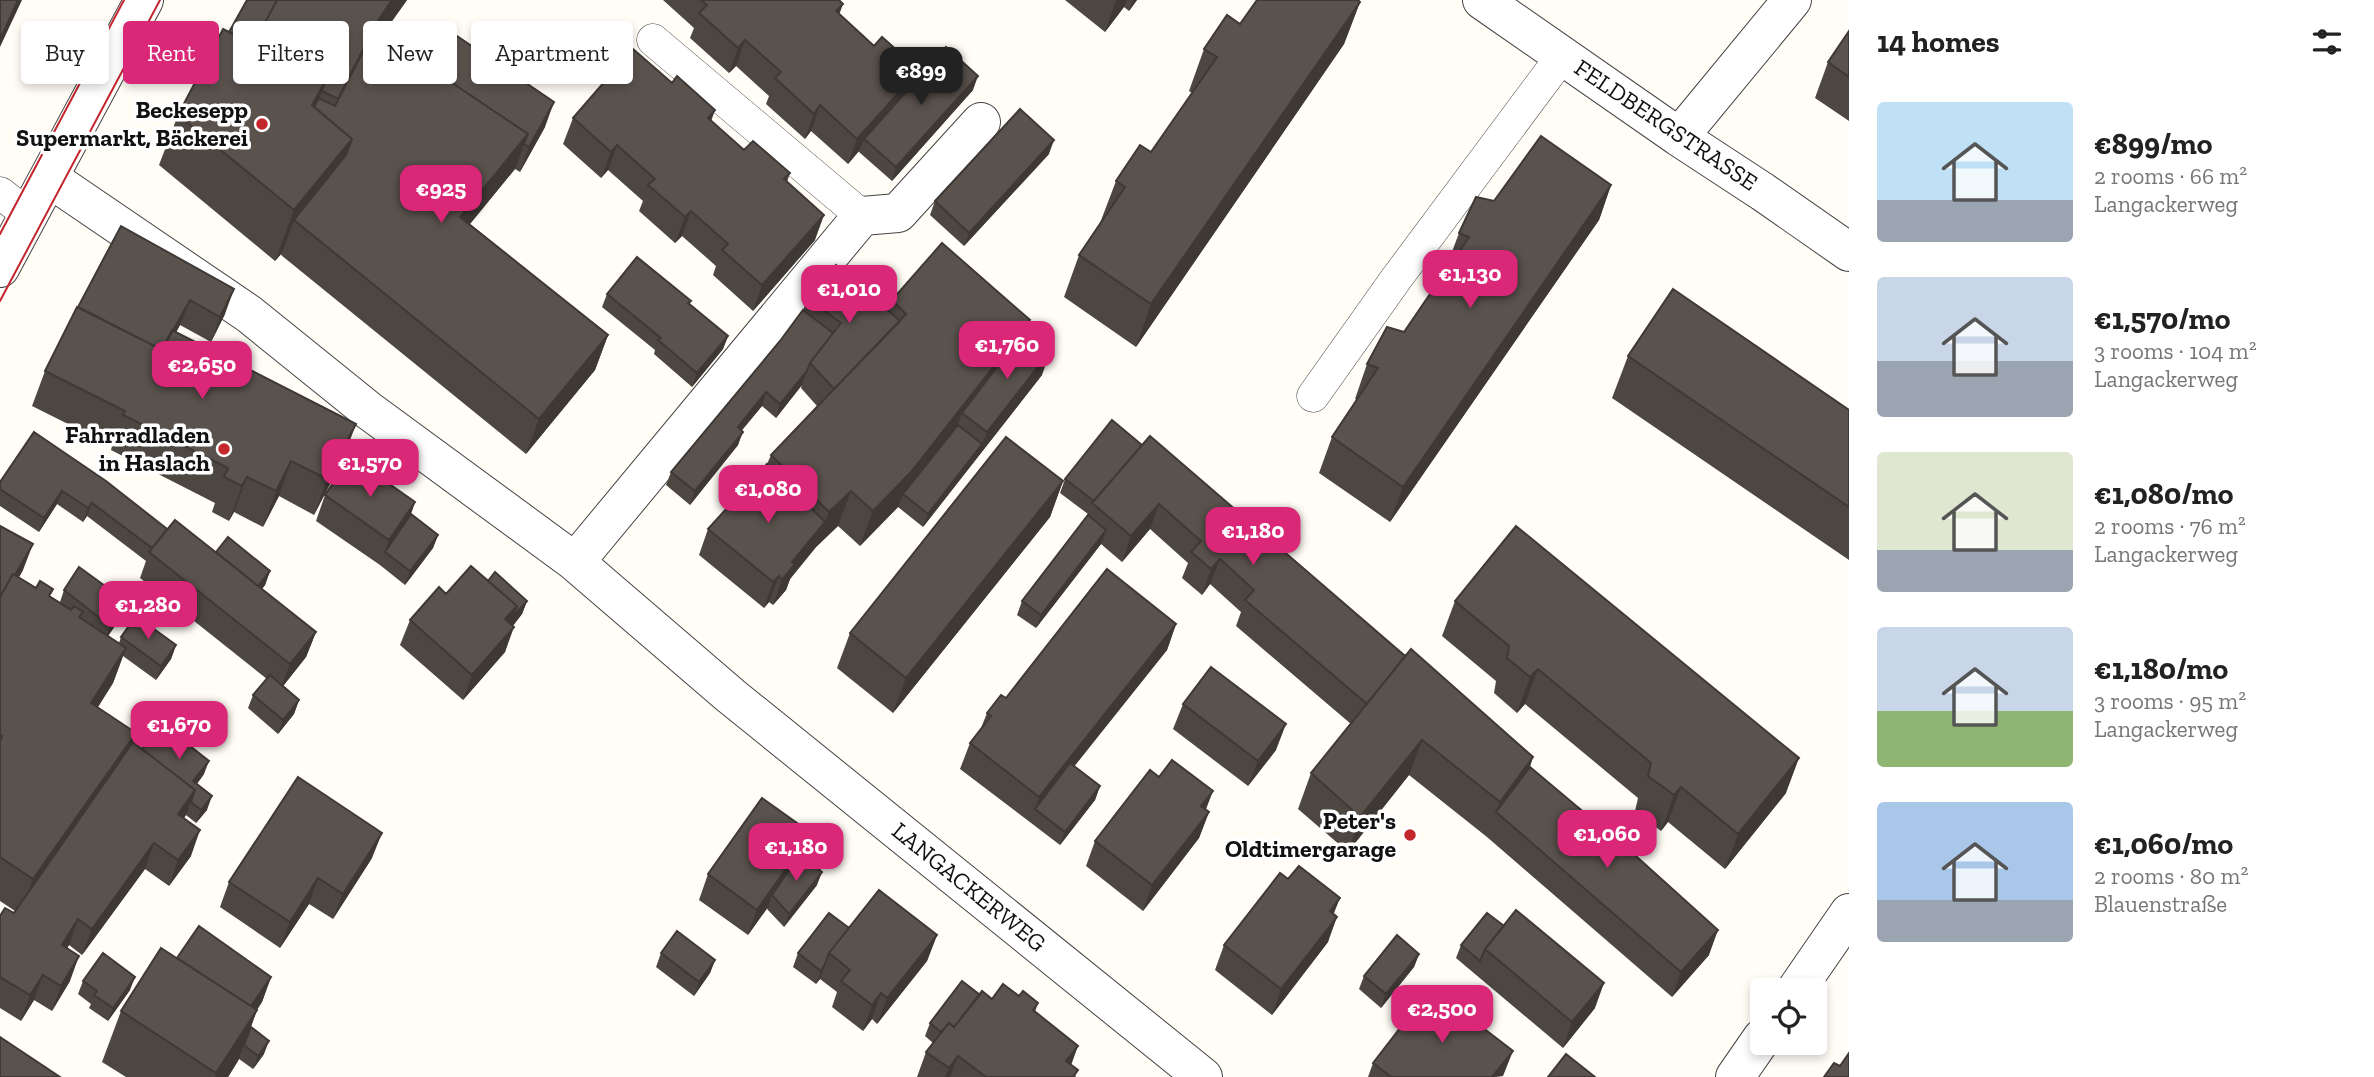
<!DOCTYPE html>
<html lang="en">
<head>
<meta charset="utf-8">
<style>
  :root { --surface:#fff; --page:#f6f6f6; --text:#222; --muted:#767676; --accent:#db2777 }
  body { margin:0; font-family:"Zilla Slab",serif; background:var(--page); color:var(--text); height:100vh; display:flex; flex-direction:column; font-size:26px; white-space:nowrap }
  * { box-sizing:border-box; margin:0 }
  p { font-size:23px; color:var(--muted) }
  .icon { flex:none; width:38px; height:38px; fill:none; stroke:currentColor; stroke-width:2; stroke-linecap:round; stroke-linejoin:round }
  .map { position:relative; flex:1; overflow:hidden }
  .sheet { display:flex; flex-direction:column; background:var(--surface); width:525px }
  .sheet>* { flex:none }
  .banner { position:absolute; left:21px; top:21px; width:665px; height:63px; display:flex; gap:14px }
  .buttons { position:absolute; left:1750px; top:978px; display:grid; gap:14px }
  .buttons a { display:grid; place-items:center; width:77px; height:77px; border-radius:7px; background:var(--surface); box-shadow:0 4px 10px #0003; font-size:35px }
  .price { position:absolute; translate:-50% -60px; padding:0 16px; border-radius:14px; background:var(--accent); color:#fff; font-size:23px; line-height:46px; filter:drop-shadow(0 2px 4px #0008) }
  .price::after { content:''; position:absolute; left:50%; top:42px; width:21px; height:16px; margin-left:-10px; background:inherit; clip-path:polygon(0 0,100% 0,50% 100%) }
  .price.selected { background:#222; color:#fff }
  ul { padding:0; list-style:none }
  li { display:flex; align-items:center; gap:21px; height:175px; padding:0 28px }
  li span { display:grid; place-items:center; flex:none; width:196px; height:140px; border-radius:7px; color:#555 }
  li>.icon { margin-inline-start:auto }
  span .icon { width:84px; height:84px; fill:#fffc; stroke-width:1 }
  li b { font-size:30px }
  h2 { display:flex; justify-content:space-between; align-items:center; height:84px; padding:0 28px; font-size:30px }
  .pill { padding:0 24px; border-radius:7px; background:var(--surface); box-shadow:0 4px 10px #0003; font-size:24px; line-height:63px }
  .pill.selected { background:var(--accent); color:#fff }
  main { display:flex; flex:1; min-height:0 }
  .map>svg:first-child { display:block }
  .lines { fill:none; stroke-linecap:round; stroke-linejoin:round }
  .service-casing { stroke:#444; stroke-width:33 }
  .minor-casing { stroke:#444; stroke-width:40 }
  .service { stroke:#fff; stroke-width:32 }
  .minor { stroke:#fff; stroke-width:38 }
  .tram { stroke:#c4262e; stroke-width:2 }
  .wall { fill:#4d4742 }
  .shaded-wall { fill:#3f3936 }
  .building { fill:#5a524d; stroke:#3f3936; stroke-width:2 }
  .poi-dot { fill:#c4262e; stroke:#fff; stroke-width:2.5 }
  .labels { text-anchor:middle; stroke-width:7; stroke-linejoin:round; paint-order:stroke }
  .poi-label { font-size:24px; font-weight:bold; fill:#111; stroke:#fff; text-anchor:end }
  .street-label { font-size:24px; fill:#111; stroke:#fff }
</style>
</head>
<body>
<main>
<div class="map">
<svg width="1849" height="1077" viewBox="0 0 1849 1077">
  <rect width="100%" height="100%" fill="#fffdf5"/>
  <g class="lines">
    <g class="service-casing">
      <path id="service" d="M653 40 862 216
        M0 193 29 215
        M1313 396 1396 279 1563 55"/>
    </g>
    <g class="minor-casing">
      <path id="minor" d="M1482 0 1679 137 1763 192 1849 252
        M981 122 898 213 862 216 575 562 731 696 1203 1077
        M1679 137 1792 0
        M48 180 61 186 249 314 368 410 575 562
        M0 268 144 0
        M1796 990 1849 913
        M1735 1077 1762 1038"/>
    </g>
    <use href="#service" class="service"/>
    <use href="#minor" class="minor"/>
    <path class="tram" d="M0 234 124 0
      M0 301 160 0"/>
  </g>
  <path class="wall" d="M247 0H407L382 35 433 70 545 127 520 172 515 169 470 224 608 335 595 370 526 454 281 255 282 253 275 261 159 165 178 115 229 32Z
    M663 0H839V14L914 83 973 90 892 181 859 152V151L848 164 811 131 805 139 766 104 769 96 736 66 729 73 690 38 694 28Z
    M1065 0H1137L1129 11 1124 7 1105 32Z
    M1360 2 1344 44 1136 347 1064 297 1079 255 1100 223 1116 181 1151 152 1192 93 1189 91 1204 49 1240 24Z
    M1849 31V121L1815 98 1828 62Z
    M573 118 711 121 744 150 790 173 787 182 815 240 753 311 713 275 716 266 682 236 675 243 639 211 643 201 608 170 601 178 563 144Z
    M1049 154 964 246 930 215 935 201Z
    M1611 185 1599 220 1390 522 1319 473 1332 437 1357 400 1355 399 1367 364 1404 332 1447 269 1446 268 1459 233 1494 201Z
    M121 226 225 314 211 342 180 325 176 332 343 459 314 515 279 496 263 527 234 512 229 521 212 512 215 503 111 450 112 446 32 406 45 371Z
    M607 294 691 301 690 304 728 336 723 349 692 387 654 354 655 350 602 307Z
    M808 298 888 311 892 300 1030 320 1026 329 1042 375 923 527 898 507 860 546 838 526 816 547 790 579 786 590 773 605 769 602 764 608 699 555 708 529 767 464 771 455 817 406 801 388 802 385 776 418 762 406 742 430 738 445 690 505 666 485 671 472 780 341 803 310Z
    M1628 356 1849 410V560L1612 398Z
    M34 432 167 529 216 552 270 571 265 585 262 589 316 632 306 657 283 686 299 700 294 714 278 734 248 708 253 695 267 679 140 578 146 561 87 516 83 522 57 504 39 532 0 506V482Z
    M1142 445 1533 757 1530 767 1709 955 1672 997 1487 837 1409 775 1348 852 1298 809 1311 773 1351 724 1236 626 1241 612 1210 584 1202 595 1182 578 1188 563 1150 529 1122 562 1101 544 1036 628 1017 615 1022 601 1088 514 1060 493 1065 479Z
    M1063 481 1050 517 893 713 837 668 850 633Z
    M325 495 415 502 411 514 438 535 433 548 405 585 380 565 316 521Z
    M0 526 23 570 19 577 60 602 64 590 127 602 122 616 108 636 119 643 121 637 176 645 171 659 156 680 123 656 113 683 98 707 133 742 142 749 204 774 197 784 207 810 196 823 186 815 184 818 191 856 169 886 145 869 82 955 69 945 67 948 70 981 52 1011 34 1000 21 1021 0 1008V916L14 913 15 911 0 901Z
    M488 581 527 601 522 614 513 626 505 652 463 700 400 645 410 620Z
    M1455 601 1786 793 1725 869 1668 822 1661 831 1635 811 1638 798 1525 704 1517 713 1494 693 1496 681 1442 636Z
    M1176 624 1167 650 1074 766 1100 786 1095 800 1060 845 960 769 970 743 981 728 987 713 1006 698Z
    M1183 704 1276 750 1248 786 1173 729Z
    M1159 777 1209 812 1199 838 1143 911 1086 866 1095 841Z
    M811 833 803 855 817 885 784 927 767 909 768 907 748 935 699 900 708 874Z
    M372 858 333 919 309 904 280 948 220 907 229 882Z
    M1334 914 1328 942 1272 1015 1215 970 1224 945Z
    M1504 926 1595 1008 1563 1048 1456 958 1461 945Z
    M849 928 937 935 927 961 877 1024 872 1019 863 1031 832 1007 837 992 820 979 816 984 793 967 798 953Z
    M661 953 715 960 710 973 694 996 656 967Z
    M1419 954 1414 967 1381 1008 1359 989 1364 976Z
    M177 958 271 977 262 1002 257 1010 251 1027 264 1054 253 1069 239 1059 228 1077H126L102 1062 121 1011Z
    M83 981 130 990 108 1021 89 1008 91 1004 78 994Z
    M980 995 992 999 1019 996 1038 1003 1035 1012 1071 1065 1076 1077H917L926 1052 933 1043 925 1036 930 1023Z
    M1373 1063 1503 1077H1368Z"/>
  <path class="shaded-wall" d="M18 0H22L0 47V40Z
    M392 0H407L361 65 324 136 338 99 377 22Z
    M1116 0H1127L1124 7 1105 32Z
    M1133 0H1137L1129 11Z
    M1360 2 1344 44 1136 347 1151 304Z
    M843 4 834 29 836 11Z
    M745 40 736 66 729 73 738 48Z
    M919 70 909 95 864 139 859 151 848 164 857 139Z
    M978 76 973 90 892 181 896 167Z
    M325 82 310 124 312 105Z
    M554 102 545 127 520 172 529 147Z
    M820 105 811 131 805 139 814 114Z
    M715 110 706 136 708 118Z
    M528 134 515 169 447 252 460 217Z
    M352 139 333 190 294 220 282 253 275 261 294 210Z
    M1054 140 1049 154 964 246 969 233Z
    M617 145 608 170 601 178 611 152Z
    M1611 185 1599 220 1390 522 1403 487Z
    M691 211 682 236 675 243 685 217Z
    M824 215 815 240 753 311 762 285Z
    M234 289 225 314 211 342 220 317Z
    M190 300 180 325 149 385 158 360Z
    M1030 320 1017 355 962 413 954 435 903 494 898 507 860 546 873 511Z
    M608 335 595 370 526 454 539 419Z
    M728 336 723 349 692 387 697 373Z
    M1051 350 1042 375 923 527 928 514 982 444 987 432Z
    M807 371 802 385 776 418 780 404Z
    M766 392 762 406 733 441 738 427Z
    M356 424 343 459 314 515 327 479Z
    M743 432 738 445 690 505 695 491Z
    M291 461 279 496 263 527 276 491Z
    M247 477 234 512 229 521 242 486Z
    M1063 481 1050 517 893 713 906 678Z
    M62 491 57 504 39 532 44 518Z
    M851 491 838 526 816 547 790 579 786 590 773 605 782 580 792 562 825 522 829 512Z
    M415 502 406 527 385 552 389 540Z
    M92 503 87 516 83 522 88 508Z
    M1159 504 1150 529 1122 562 1131 536Z
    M1106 530 1101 544 1036 628 1041 615Z
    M438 535 433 548 405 585 410 571Z
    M33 544 23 570 0 611V601Z
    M1220 559 1210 584 1202 595 1211 569Z
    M270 571 265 585 246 609 251 596Z
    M779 576 769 602 764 608 773 582Z
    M527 601 522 614 496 645 505 619 517 606Z
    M127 602 122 616 105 640 110 626Z
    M1176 624 1167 650 1038 812 1035 809 1039 797Z
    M514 627 505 652 463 700 472 675Z
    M316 632 306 657 280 690 290 664Z
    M176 645 171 659 156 680 161 666Z
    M126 648 113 683 78 738 91 703Z
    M1538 669 1525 704 1517 713 1530 677Z
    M299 700 294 714 278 734 283 720Z
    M1286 724 1276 750 1248 786 1258 761Z
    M136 733 124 768 20 914 33 879Z
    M1422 740 1409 775 1348 852 1360 817Z
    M1533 757 1520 792 1496 812 1500 802Z
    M1799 758 1786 793 1725 869 1738 834Z
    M209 761 204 774 188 795 193 781Z
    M1100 786 1095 800 1060 845 1065 832Z
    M1681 787 1668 822 1661 831 1674 795Z
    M195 790 186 815 169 839 178 814Z
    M1213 791 1203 817 1201 806Z
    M212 796 207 810 196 823 201 810Z
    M1209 812 1199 838 1143 911 1152 885Z
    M200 830 191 856 169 886 178 860Z
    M382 833 372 858 333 919 343 894Z
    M811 833 802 858 772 895 768 907 748 935 757 910Z
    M154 843 145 869 82 955 92 929Z
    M822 872 817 885 784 927 789 914Z
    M318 878 309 904 280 948 290 922Z
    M1340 898 1330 923V911Z
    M1337 917 1328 942 1272 1015 1281 989Z
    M78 919 69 945 53 971 62 945Z
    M1718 930 1709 955 1672 997 1681 972Z
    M937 935 927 961 877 1024 887 998Z
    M1419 954 1414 967 1381 1008 1386 994Z
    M79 956 70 981 52 1011 61 986Z
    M715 960 710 973 694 996 699 982Z
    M824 966 820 979 816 984 821 971Z
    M43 975 34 1000 21 1021 30 995Z
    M135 977 130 990 108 1021 113 1008Z
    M271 977 262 1002 229 1049 238 1024Z
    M1604 983 1595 1008 1563 1048 1572 1022Z
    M881 993 872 1019 863 1031 872 1005Z
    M257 1010 238 1061 228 1077H215L216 1073Z
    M269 1041 264 1054 253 1069 258 1056Z
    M1078 1046 1069 1071 1066 1061Z
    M1513 1051 1503 1076 1492 1077Z
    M958 1056 950 1077H945L949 1068Z"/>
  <path class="building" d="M0 0H18L0 40Z
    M247 0H277L253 45 229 32Z
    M277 0H392L377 22 338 99 322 91 325 82 253 45Z
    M701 0H839L843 4 836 11 874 46 882 37 919 70 857 139 820 105 814 114 775 78 781 72 745 40 738 48 699 13 707 5Z
    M1257 0H1358L1360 2 1151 304 1079 255 1125 187 1116 181 1140 145 1151 152 1217 57 1204 49 1227 15 1240 24Z
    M223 29 325 82 312 105 352 139 294 210 178 115Z
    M374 30 528 134 460 217 608 335 539 419 294 220 346 155 352 139 314 107 319 98 335 106Z
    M1849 31V77L1828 62Z
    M457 36 554 102 529 147 524 144 528 134 433 70Z
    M946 47 978 76 896 167 864 139Z
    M633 49 672 83 677 76 715 110 708 118 744 150 753 141 790 173 784 179 824 215 762 285 722 250 728 244 691 211 685 217 648 185 655 179 617 145 611 152 573 118Z
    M1020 109 1054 140 969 233 935 201Z
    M1541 136 1611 185 1403 487 1332 437 1378 368 1367 364 1387 327 1404 332 1469 237 1459 233 1476 197 1494 201Z
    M121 226 234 289 220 317 190 300 162 350 78 307Z
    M942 243 1030 320 911 472 873 511 851 491 829 512 771 455 906 314 892 300Z
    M637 257 691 301 688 303 728 336 697 373 658 340 661 338 607 294Z
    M836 265 900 321 834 389 810 363 841 323 808 298Z
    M1673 289 1849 410V507L1628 356Z
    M77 307 162 350 172 330 356 424 327 479 291 461 276 491 247 477 242 486 224 477 228 468 123 415 125 411 45 371Z
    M803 310 833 333 810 363 807 371 780 404 766 392 738 427 743 432 695 491 671 472 780 341Z
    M1026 329 1051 350 987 432 962 413Z
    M1112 420 1142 445 1094 501 1065 479Z
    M958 425 982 444 928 514 903 494Z
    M34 432 106 481 167 529 152 548 92 503 88 508 62 491 44 518 0 489V482Z
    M1150 436 1405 656 1367 704 1245 600 1254 590 1220 559 1211 569 1191 552 1201 541 1159 504 1131 536 1092 503Z
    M1006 437 1063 481 906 678 850 633Z
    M351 457 415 502 389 540 325 495Z
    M767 464 825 522 792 562 795 564 782 580 779 576 773 582 708 529Z
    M411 514 438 535 410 571 385 552Z
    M1088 515 1106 530 1041 615 1022 601Z
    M175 520 316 632 290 664 149 552Z
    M0 526 33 544 15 575 13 574 0 597Z
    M1516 526 1799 758 1738 834 1681 787 1674 795 1648 776 1651 763 1538 669 1530 677 1507 658 1509 646 1455 601Z
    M228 537 270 571 258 586 216 552Z
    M471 566 517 606 505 619 514 627 472 675 410 620 439 587 446 594Z
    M79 567 127 602 110 626 64 590Z
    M1107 569 1176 624 1039 797 970 743 991 716 987 713 1001 695 1006 698Z
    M495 572 527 601 512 618 517 606 488 581Z
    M13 574 36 588 40 581 53 589 49 596 71 610 74 606 83 612 79 617 126 648 91 703 136 733 33 879 0 857V741L2 736 0 735V597Z
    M136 616 176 645 161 666 121 637Z
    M1411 649 1533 757 1500 802 1422 740 1360 817 1311 773Z
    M1211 667 1286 724 1258 761 1183 704Z
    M270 675 299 700 283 720 253 695Z
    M162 724 209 761 193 781 212 796 201 810 191 802 195 790 142 749Z
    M133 742 195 790 178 814 200 830 178 860 154 843 92 929 78 919 62 945 79 956 61 986 43 975 30 995 0 977V916L5 908 14 913Z
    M1172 760 1213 791 1201 806 1209 812 1152 885 1095 841 1150 770 1159 777Z
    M1070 763 1100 786 1065 832 1035 809Z
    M1530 767 1637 857 1718 930 1681 972 1496 812Z
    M298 777 382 833 343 894 318 878 290 922 229 882Z
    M762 798 811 833 757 910 708 874Z
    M801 853 822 872 789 914 772 895Z
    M1299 866 1340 898 1330 911 1337 917 1281 989 1224 945 1280 873 1288 879Z
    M879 890 937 935 887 998 881 993 872 1005 841 981 850 970 829 953Z
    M1516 910 1604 983 1572 1022 1485 949Z
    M829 913 849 928 829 953 824 966 821 971 798 953Z
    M1487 913 1504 926 1485 949 1480 961 1461 945Z
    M199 926 271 977 251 1006 177 958Z
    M677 931 715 960 699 982 661 953Z
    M1397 935 1419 954 1386 994 1364 976Z
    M161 948 257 1010 216 1073 121 1011Z
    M103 953 135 977 113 1008 94 995 97 991 83 981Z
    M962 981 980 995 954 1027 949 1023 941 1032 930 1023Z
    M1003 984 1019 996 1023 991 1038 1003 1033 1010 1078 1046 1066 1061 1078 1070 1073 1077H986L958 1056 949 1068 926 1052 949 1023 954 1027 982 991 992 999Z
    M1431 988 1513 1051 1492 1077H1391L1373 1063Z
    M251 1027 269 1041 258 1056 244 1045Z
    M0 1037 60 1077H0Z
    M1849 1053V1077H1824L1834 1063 1840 1066Z
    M1566 1054 1595 1077H1548Z"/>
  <g class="poi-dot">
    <circle cx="262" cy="124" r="7"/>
    <circle cx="224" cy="449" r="7"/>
    <circle cx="1410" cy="835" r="7"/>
  </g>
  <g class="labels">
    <g class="poi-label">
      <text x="248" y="118">Beckesepp<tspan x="248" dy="28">Supermarkt, Bäckerei</tspan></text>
      <text x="210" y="443">Fahrradladen<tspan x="210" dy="28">in Haslach</tspan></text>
      <text x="1396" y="829">Peter's<tspan x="1396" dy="28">Oldtimergarage</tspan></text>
    </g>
    <g class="street-label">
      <text transform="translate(1666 125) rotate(34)" y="8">FELDBERGSTRASSE</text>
      <text transform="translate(969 887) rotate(39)" y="8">LANGACKERWEG</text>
    </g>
  </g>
</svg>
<div class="buttons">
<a><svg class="icon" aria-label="locate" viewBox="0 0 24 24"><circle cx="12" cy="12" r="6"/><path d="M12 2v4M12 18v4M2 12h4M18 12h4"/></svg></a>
</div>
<b class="price selected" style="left:921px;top:107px">€899</b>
<b class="price" style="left:441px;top:225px">€925</b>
<b class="price" style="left:1470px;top:310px">€1,130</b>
<b class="price" style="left:849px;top:325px">€1,010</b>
<b class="price" style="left:1007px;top:381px">€1,760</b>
<b class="price" style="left:202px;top:401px">€2,650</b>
<b class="price" style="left:370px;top:499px">€1,570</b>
<b class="price" style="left:768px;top:525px">€1,080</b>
<b class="price" style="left:1253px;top:567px">€1,180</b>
<b class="price" style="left:148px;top:641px">€1,280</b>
<b class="price" style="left:179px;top:761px">€1,670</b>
<b class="price" style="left:1607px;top:870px">€1,060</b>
<b class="price" style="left:796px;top:883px">€1,180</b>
<b class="price" style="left:1442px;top:1045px">€2,500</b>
<div class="banner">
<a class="pill">Buy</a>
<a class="pill selected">Rent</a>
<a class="pill">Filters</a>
<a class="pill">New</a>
<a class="pill">Apartment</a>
</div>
</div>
<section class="sheet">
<h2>14 homes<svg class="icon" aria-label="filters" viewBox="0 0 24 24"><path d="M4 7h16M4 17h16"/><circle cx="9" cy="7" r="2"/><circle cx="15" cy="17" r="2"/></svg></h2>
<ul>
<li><span style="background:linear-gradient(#bfe0f5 70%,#9aa5b1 0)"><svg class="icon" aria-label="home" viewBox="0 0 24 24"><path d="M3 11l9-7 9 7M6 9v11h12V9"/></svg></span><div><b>€899/mo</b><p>2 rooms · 66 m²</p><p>Langackerweg</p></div></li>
<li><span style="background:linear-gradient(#c9d6e8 60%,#9aa5b1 0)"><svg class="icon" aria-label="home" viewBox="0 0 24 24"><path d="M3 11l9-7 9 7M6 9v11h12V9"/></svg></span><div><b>€1,570/mo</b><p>3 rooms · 104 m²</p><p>Langackerweg</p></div></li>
<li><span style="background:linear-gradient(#dfe7d0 70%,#9aa5b1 0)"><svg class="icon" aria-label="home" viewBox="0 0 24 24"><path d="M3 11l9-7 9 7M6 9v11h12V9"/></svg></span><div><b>€1,080/mo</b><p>2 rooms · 76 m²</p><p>Langackerweg</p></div></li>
<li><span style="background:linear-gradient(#c9d6e8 60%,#8fb573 0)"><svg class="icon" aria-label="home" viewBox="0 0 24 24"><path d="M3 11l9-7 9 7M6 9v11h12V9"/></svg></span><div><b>€1,180/mo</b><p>3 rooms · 95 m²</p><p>Langackerweg</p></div></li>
<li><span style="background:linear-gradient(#a9c7e8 70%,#9aa5b1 0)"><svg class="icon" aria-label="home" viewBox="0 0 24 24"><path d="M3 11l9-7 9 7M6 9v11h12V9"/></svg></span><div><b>€1,060/mo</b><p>2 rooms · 80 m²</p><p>Blauenstraße</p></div></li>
</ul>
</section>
</main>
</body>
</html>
